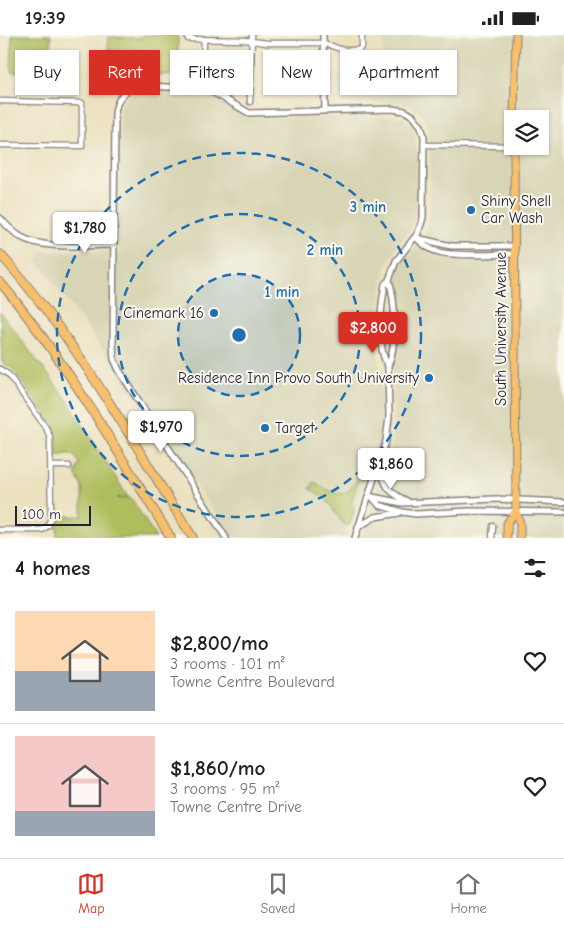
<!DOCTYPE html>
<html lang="en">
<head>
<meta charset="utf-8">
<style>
  :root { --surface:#fff; --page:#f6f6f6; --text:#202124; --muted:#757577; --line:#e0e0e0; --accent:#d93025 }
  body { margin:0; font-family:"Comic Neue",sans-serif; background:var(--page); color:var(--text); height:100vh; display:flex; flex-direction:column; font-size:19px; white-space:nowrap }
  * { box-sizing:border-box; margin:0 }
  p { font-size:16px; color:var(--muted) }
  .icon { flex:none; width:28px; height:28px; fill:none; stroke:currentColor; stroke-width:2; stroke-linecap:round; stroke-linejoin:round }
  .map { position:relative; height:503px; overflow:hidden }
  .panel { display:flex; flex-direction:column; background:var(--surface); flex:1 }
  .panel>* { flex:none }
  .guide { position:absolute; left:15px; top:15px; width:535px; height:45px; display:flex; gap:10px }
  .buttons { position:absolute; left:504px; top:75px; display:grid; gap:10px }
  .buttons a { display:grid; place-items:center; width:45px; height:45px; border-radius:0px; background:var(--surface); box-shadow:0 1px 4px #0004; font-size:25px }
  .scale { position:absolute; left:15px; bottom:12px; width:76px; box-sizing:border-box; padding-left:5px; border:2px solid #22223b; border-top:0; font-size:14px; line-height:18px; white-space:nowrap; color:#22223b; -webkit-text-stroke:4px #fbf7ec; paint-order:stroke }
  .price { position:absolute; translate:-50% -42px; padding:0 11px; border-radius:5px; background:#fff; color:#222; font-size:16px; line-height:32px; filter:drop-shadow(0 1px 2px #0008) }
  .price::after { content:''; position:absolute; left:50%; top:30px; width:15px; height:11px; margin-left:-8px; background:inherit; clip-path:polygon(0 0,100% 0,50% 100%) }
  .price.selected { background:var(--accent); color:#fff }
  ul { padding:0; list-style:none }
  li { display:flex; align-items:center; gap:15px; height:125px; padding:0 15px }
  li+li { border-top:1px solid var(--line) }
  li span { display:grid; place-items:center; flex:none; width:140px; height:100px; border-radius:0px; color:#555 }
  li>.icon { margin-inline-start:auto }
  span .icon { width:60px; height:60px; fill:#fffc; stroke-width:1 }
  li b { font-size:21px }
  h2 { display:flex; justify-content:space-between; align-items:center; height:60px; padding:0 15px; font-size:21px }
  .pill { padding:0 18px; border-radius:0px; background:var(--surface); box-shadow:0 1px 4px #0004; font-size:18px; line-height:45px }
  .pill.selected { background:var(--accent); color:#fff }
  .status { display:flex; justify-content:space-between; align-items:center; height:35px; padding:0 25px; background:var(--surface); direction:ltr }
  .status svg { height:14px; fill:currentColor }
  .menu { display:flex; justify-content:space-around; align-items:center; height:70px; border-top:1px solid var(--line); background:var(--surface); font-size:14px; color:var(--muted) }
  .menu a { display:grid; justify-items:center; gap:2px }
  .menu .selected { color:var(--accent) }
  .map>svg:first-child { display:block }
  .built { fill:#d8d5b6; fill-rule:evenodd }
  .green { fill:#b0bd5f; stroke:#69704d }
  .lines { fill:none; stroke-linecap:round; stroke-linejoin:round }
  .minor-casing { stroke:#86827d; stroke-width:7 }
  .tertiary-casing { stroke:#86827d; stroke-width:8 }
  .trunk-casing { stroke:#86827d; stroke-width:9 }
  .motorway-casing { stroke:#86827d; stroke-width:10 }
  .minor { stroke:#fff; stroke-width:4.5 }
  .tertiary { stroke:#fff; stroke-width:5 }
  .trunk { stroke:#f8bf6c; stroke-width:7 }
  .motorway { stroke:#f8bf6c; stroke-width:8 }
  .ring { fill:none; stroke:#1f6fb2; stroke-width:2.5; stroke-dasharray:9 6 }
  .poi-dot { fill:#1f6fb2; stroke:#fbf7ec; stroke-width:2 }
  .labels { text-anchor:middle; stroke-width:4; stroke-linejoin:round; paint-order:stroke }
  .poi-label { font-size:15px; fill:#22223b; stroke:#fbf7ec; text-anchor:start }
  .street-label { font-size:15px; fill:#22223b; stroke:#fbf7ec }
  .centre { fill:#1f6fb2; stroke:#fbf7ec; stroke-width:2.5 }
  .ring-label { font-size:15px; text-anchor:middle; font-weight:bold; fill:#1f6fb2; stroke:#fbf7ec; stroke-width:4; stroke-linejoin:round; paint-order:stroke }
</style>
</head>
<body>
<div class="status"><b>19:39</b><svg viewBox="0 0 49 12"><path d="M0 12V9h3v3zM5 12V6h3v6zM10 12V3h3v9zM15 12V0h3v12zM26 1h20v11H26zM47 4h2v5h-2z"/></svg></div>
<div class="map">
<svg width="564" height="503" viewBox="0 0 564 503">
  <rect width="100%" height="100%" fill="#fbf7ec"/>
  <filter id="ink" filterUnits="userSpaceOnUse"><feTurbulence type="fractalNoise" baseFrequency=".02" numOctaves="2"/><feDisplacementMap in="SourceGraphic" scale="10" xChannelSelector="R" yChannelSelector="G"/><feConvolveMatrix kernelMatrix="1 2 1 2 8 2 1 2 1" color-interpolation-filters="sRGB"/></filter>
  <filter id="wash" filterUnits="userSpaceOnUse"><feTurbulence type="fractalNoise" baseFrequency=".0096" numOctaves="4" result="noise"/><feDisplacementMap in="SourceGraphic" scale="20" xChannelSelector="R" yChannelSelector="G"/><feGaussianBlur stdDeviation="1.12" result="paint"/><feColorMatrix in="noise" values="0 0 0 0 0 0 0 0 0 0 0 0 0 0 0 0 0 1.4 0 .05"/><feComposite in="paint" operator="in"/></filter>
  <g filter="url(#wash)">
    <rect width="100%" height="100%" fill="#ebe1bf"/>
    <path class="built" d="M384 0H564V503H362L392 406 394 324 397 301 398 237 403 226 413 215 426 195 430 181 431 167 429 97 427 88 420 79 410 70 380 68H335L330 62 331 38 384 37ZM512 84H540V111H512Z
      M143 55 206 57 242 80 255 83 396 81 409 87 413 91 417 122 416 178 413 190 407 200 395 213 387 228 384 239 380 264 378 322 382 350V377L379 410 350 488 346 503H232L88 293 38 227 43 216H119L120 72 127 61Z"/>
    <path class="green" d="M12 0H51V38L11 37Z
      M142 0H178V40H141V15H108V2L141 3Z
      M0 277 65 362 128 462 117 463H131L156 503H57V481H82V452L75 439 79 428C74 418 68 417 57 422L56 403 52 389 12 333 2 327Z
      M368 421 370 422 365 444 358 446 351 469 355 474 350 489 345 490 342 487 326 464 310 454 314 447C321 450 328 456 335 458 353 464 360 435 365 423Z"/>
  </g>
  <g filter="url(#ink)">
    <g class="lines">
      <g class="minor-casing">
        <path id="minor" d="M188 0V4L245 5 267 8H323L343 15H358L362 12V0
          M203 42 204 4
          M0 66 82 68V111L0 110
          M250 67 252 0
          M424 110 512 111
          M0 334 9 340 46 393 50 402 51 482 48 491 42 495H0
          M51 431H69
          M492 503 493 491"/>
      </g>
      <g class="tertiary-casing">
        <path id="tertiary" d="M323 0 325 75
          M0 183C6 190 13 197 21 202 43 215 88 210 114 210
          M415 202C422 208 429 215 439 217 458 222 494 219 515 219
          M417 203 451 211H515
          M388 331C397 310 396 267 389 245
          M379 430C385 450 387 457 407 466
          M368 461 402 468 496 464 564 467
          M373 463 379 470 402 477 416 479 468 476 564 477
          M358 492 375 482 399 478
          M226 503 119 335 114 324 113 310 115 79C118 48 143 51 167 52 179 52 192 51 204 52L249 78 392 74 405 76 413 81 421 91 424 101 423 183 418 198 396 226 389 245 385 249C381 271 376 312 388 331L389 382 386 406 355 503"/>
      </g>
      <g class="trunk-casing">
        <path id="trunk" d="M514 84 516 0
          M514 111 516 476 520 488V503
          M507 503V488L516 476"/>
      </g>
      <g class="motorway-casing">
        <path id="motorway" d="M0 219C77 305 132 406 193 503
          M0 247C66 326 117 416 171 503"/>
      </g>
      <use href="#minor" class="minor"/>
      <use href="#tertiary" class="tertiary"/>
      <use href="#trunk" class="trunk"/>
      <use href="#motorway" class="motorway"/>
    </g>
  </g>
  <circle cx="239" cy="300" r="61" fill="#1f6fb2" fill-opacity=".12"/>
  <g class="ring">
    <circle cx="239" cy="300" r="61"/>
    <circle cx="239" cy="300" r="121"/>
    <circle cx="239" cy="300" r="182"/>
  </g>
  <g class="poi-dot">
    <circle cx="471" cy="175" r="5"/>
    <circle cx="214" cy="278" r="5"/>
    <circle cx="429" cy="343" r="5"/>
    <circle cx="265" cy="393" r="5"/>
  </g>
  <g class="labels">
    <g class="poi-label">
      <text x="481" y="171">Shiny Shell<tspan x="481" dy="17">Car Wash</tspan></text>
      <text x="204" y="283" text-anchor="end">Cinemark 16</text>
      <text x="419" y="348" text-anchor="end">Residence Inn Provo South University</text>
      <text x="275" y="398">Target</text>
    </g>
    <g class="street-label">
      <text transform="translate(501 294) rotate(-90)" y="5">South University Avenue</text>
    </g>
  </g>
  <circle cx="239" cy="300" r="8" class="centre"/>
  <g class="ring-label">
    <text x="368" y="177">3 min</text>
    <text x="325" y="220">2 min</text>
    <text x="282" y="262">1 min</text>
  </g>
</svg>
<div class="buttons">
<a><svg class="icon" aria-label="layers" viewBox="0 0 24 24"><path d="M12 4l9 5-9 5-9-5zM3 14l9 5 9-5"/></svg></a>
</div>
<div class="scale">100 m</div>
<b class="price" style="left:85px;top:219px">$1,780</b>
<b class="price selected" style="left:373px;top:319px">$2,800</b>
<b class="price" style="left:161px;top:418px">$1,970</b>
<b class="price" style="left:391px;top:455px">$1,860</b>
<div class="guide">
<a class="pill">Buy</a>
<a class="pill selected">Rent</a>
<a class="pill">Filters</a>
<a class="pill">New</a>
<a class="pill">Apartment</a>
</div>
</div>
<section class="panel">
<h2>4 homes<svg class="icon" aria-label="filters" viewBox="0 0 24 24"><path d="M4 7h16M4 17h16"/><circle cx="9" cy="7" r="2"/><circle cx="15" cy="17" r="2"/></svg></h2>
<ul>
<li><span style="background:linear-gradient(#ffd9b3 60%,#9aa5b1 0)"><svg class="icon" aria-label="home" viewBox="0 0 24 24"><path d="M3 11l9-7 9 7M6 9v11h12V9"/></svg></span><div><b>$2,800/mo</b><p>3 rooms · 101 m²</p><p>Towne Centre Boulevard</p></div><svg class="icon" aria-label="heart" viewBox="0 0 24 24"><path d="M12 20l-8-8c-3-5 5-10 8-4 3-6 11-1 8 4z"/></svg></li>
<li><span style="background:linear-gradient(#f6c9c9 75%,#9aa5b1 0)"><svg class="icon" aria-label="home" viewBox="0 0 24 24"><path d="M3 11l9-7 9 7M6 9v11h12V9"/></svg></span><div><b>$1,860/mo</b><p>3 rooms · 95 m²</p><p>Towne Centre Drive</p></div><svg class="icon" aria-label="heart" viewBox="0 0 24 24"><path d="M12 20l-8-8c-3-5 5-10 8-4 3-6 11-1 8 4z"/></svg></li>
</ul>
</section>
<nav class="menu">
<a class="selected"><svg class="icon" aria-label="map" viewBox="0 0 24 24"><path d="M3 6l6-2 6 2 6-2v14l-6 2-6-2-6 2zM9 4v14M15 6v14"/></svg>Map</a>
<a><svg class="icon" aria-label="saved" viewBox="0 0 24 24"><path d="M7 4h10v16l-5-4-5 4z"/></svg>Saved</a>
<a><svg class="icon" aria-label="home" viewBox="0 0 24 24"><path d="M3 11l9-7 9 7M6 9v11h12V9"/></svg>Home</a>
</nav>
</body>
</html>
